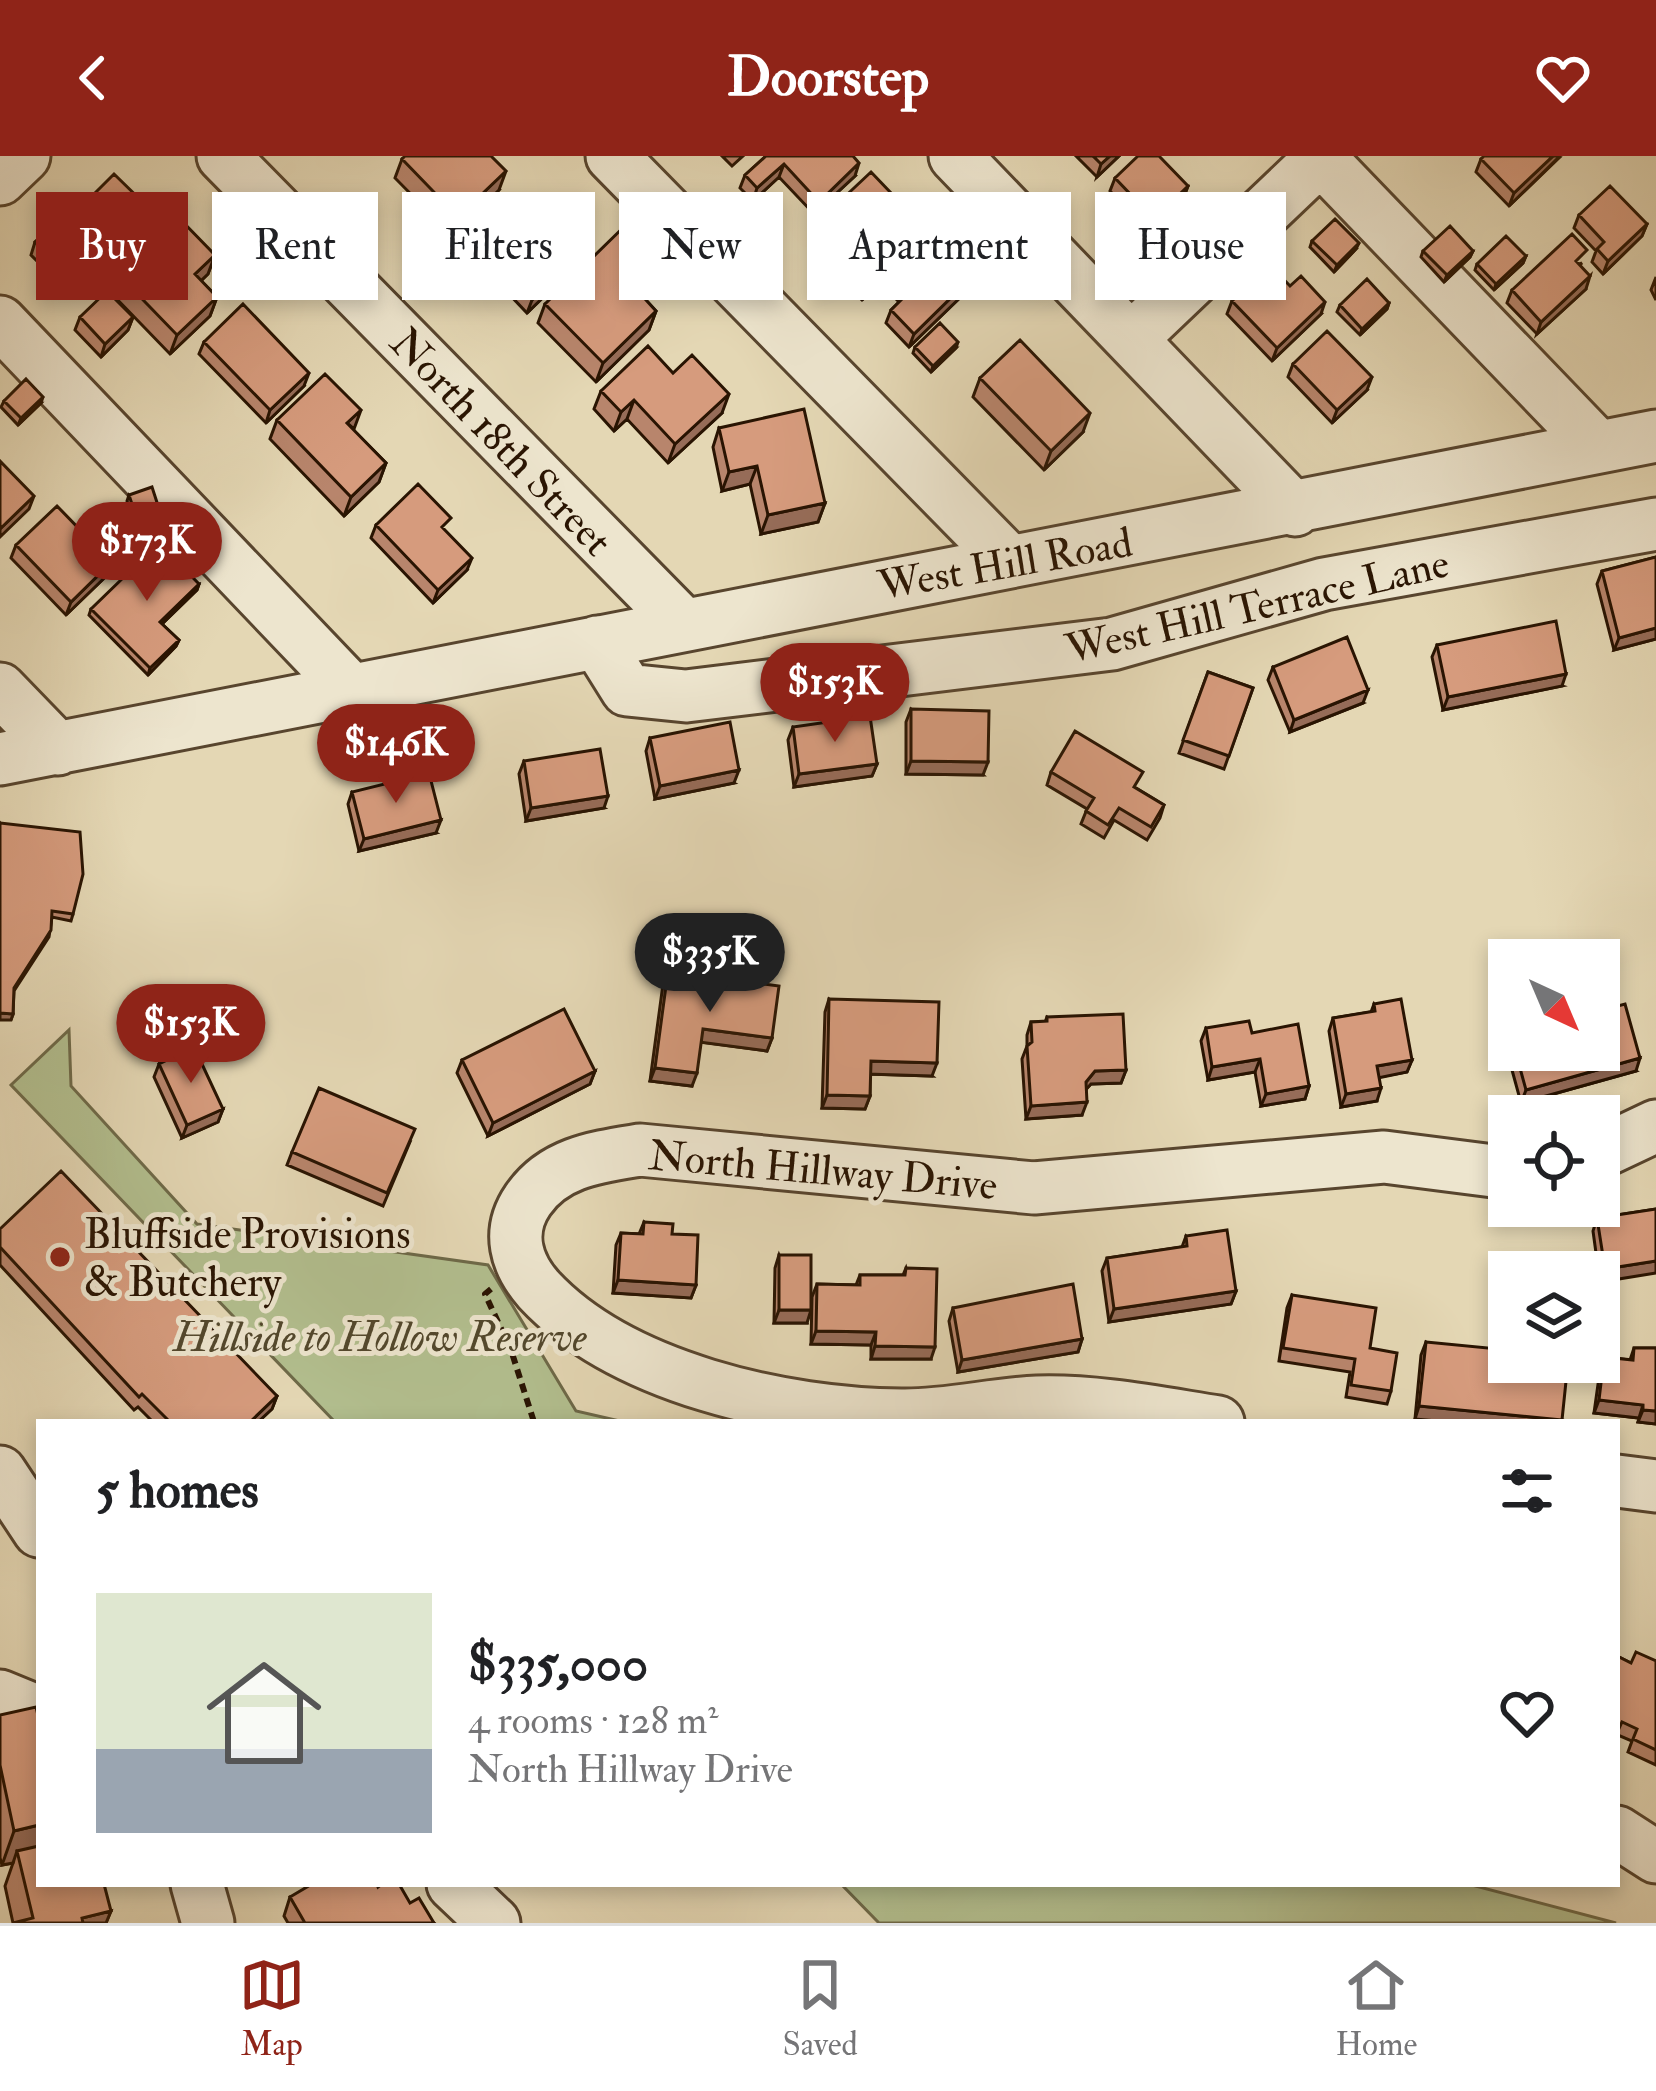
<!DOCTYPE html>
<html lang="en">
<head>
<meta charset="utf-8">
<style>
  :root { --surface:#fff; --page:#f2f2f2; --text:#202124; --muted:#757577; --line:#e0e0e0; --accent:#8f2418 }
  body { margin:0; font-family:"IM FELL Double Pica",serif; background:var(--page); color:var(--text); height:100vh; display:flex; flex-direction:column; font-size:45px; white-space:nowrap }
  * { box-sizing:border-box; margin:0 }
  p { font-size:39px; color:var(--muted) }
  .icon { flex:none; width:66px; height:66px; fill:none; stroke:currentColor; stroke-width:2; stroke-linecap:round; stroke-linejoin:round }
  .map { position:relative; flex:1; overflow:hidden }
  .panel { position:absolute; left:36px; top:1263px; width:1584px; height:468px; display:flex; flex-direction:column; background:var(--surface); border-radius:0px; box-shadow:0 6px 18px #0003 }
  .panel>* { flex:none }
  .hud { position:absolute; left:36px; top:36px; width:1584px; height:108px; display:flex; gap:24px }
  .needle { width:78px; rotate:136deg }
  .buttons { position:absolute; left:1488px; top:783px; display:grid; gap:24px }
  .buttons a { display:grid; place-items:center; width:132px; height:132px; border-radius:0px; background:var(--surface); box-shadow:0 6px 18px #0003; font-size:60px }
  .price { position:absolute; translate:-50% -102px; padding:0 27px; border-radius:42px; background:var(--accent); color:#fff; font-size:39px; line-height:78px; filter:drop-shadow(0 3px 6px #0008) }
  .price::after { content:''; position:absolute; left:50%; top:72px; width:36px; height:27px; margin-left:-18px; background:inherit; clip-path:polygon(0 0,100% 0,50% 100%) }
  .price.on { background:#222; color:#fff }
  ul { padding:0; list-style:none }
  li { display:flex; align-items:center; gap:36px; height:300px; padding:0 60px }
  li+li { border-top:3px solid var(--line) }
  li span { display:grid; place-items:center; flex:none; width:336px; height:240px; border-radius:0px; color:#555 }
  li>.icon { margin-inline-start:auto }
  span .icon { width:144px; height:144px; fill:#fffc; stroke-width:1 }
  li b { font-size:51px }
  h2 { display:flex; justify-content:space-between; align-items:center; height:144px; padding:0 60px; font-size:51px }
  .pill { padding:0 42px; border-radius:0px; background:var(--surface); box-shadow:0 6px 18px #0003; font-size:42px; line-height:108px }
  .pill.on { background:var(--accent); color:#fff }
  header { display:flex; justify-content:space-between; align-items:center; height:156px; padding:0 60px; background:var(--accent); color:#fff; font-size:54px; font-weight:700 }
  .tab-bar { display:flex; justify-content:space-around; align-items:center; height:168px; border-top:3px solid var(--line); background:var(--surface); font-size:33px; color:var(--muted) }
  .tab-bar a { display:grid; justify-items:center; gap:6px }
  .tab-bar .on { color:var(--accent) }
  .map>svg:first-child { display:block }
  .green { fill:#b2be8e; stroke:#6e6948; stroke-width:3 }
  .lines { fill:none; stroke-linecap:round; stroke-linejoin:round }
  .minor-casing { stroke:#58452e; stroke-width:57 }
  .path { stroke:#291402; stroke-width:6; stroke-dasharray:9 6; stroke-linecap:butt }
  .minor { stroke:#ede5ce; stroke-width:51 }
  .wall { fill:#b8856c; stroke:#291402; stroke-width:3 }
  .shaded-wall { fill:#966c58; stroke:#291402; stroke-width:3 }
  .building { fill:#d69b7d; stroke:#291402; stroke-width:3 }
  .poi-dot { fill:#8f2418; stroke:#ede5ce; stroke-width:4.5 }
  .labels { text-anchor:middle; stroke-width:10; stroke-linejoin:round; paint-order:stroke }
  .street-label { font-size:42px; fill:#291402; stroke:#ede5ce }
  .poi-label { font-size:42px; fill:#291402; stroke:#ede5ce; text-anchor:start }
  .park-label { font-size:42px; font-style:italic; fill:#52472c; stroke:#ede5ce }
</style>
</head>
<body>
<header><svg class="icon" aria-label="back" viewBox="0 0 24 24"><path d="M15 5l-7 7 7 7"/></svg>Doorstep<svg class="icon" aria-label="heart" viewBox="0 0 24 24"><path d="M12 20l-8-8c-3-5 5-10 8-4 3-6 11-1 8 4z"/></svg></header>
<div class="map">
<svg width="1656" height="1767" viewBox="0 0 1656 1767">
  <rect width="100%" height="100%" fill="#e4d7b4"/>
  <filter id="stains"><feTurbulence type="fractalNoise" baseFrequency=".00167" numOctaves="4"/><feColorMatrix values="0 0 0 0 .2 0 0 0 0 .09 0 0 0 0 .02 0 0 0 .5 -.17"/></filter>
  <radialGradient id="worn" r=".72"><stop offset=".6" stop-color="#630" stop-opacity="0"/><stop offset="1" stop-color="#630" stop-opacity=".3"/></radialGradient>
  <path class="green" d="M69 874 71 930 197 1068 488 1109 576 1255 624 1266H335L11 929Z
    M841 1728H1468L1616 1767H879Z"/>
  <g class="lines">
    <g class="minor-casing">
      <path id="minor" d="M223 0 681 466
        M612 0 1010 406
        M955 0 1295 354
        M1318 0 1597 290
        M0 23 24 0
        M0 166 353 536
        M1131 183 1323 0
        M597 486 627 534 686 540 1112 488 1324 428 1656 368
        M0 533 58 593
        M0 603 1656 280
        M1599 997 1656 970
        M1218 1266C1160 1257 1096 1244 1037 1246 992 1248 946 1260 901 1259 784 1258 621 1222 539 1134 516 1108 506 1076 528 1044 554 1006 597 1001 640 994L1034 1032 1384 1001 1509 1017
        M0 1316 39 1375
        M1617 1325 1656 1330
        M0 1540 39 1556
        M1617 1676 1656 1701
        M197 1728 208 1767
        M453 1728 494 1767"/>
    </g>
    <path class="path" d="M491 1133 485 1138 511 1194 534 1266
      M772 1729V1728"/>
    <use href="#minor" class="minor"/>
  </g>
  <path class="wall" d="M722 0H743L732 10Z
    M766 0 855 20 814 58 779 21 753 45 740 32 745 19Z
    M1076 0H1119L1097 21Z
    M1559 2 1509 50 1476 16 1481 3Z
    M402 3 499 34 452 80 395 22Z
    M1115 22 1188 30 1183 43 1149 76 1110 35Z
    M837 48 909 73 879 102 888 120 862 144 847 130 850 123 872 102 833 61Z
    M1579 59 1647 68 1642 80 1603 118 1592 106 1596 95 1574 72Z
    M69 63 153 74 108 119 88 99 59 127 31 99 35 86Z
    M475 85 565 120 527 157 470 97Z
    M1312 85 1356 93 1334 116 1310 91Z
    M1423 95H1473L1470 101 1444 126 1421 101Z
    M674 98 667 117 643 141 656 155 649 174 596 226 538 167 545 148Z
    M215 99 208 118 201 125 217 141 210 160 170 198 112 138 119 119Z
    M1526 100 1523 107 1494 134 1475 114 1477 108Z
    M1582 107 1580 109 1586 133 1537 178 1507 147 1512 134Z
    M973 120 969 133 909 191 886 167 891 154 899 146 891 138 896 125Z
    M1656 121V144L1651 134Z
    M1232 145 1321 158 1272 205 1227 158Z
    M1389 147 1387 153 1360 179 1337 156 1340 149Z
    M80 161H133L128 174 101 201 75 174Z
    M204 186 304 230 266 267 199 198Z
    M915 191 956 192 931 216 913 197Z
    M1293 208 1367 234 1332 267 1288 221Z
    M673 217 722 257 668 307 627 263 614 275 594 253 601 235Z
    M980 222 1083 276 1044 314 973 241Z
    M4 245 41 247 18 269 1 251Z
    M277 264 353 274 386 307 379 326 344 360 270 283Z
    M719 272 825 347 818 366 761 378 750 328 722 335 713 291Z
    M129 339 161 371 138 379 127 345Z
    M376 369 467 414 433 447 371 382Z
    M90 384 125 402 66 459 11 402 16 389Z
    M1656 401V483L1614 494 1597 428 1602 415Z
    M199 428 197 434 162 468 179 484 176 490 148 519 89 459 91 453Z
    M1437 489 1562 530 1443 554 1432 501Z
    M1273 511 1363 547 1290 576 1268 524Z
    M1208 516 1253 532 1224 613 1179 597Z
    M911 553 983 619 906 618V566Z
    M793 571 877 608 872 620 794 631 788 584Z
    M650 582 734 627 655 643 646 595Z
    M524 605 604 652 526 665 519 618Z
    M1051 616 1136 632 1164 649 1160 662 1147 684 1114 664 1104 682 1081 668 1087 653 1047 629Z
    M352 636 436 677 359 695 348 648Z
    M0 667 73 758 71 765 52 761 49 781 14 835 13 858 11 864Z
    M668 815 772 882 767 895 701 886 692 930 650 925 663 828Z
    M829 843 932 920 870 918V940L865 953 822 952 825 856Z
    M1374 848 1412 904 1407 916 1379 921 1377 945 1341 951 1329 875 1333 862 1371 856Z
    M1047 861 1126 914 1121 927 1091 928 1086 933 1082 959 1026 963 1022 903 1027 890V879L1031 866H1045Z
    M1206 872 1309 930 1305 943 1261 950 1255 916 1208 924 1201 885Z
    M1509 885V894H1599L1636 915 1521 947 1506 892Z
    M462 904 595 915 590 928 488 980 457 917Z
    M159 908 223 953 218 966 182 982 154 921Z
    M410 986 383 1050 287 1009 292 996Z
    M1656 1053 1600 1126 1593 1075 1597 1062Z
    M644 1066 696 1129 691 1142 613 1137 616 1089 621 1077 639 1078Z
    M0 1073 277 1240 272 1253 258 1266H153L138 1251 134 1254 0 1109Z
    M1186 1080 1236 1135 1231 1148 1109 1166 1102 1115 1107 1102 1182 1091Z
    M779 1099 807 1167H774L775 1112Z
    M906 1112 931 1203H871V1189L811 1188 812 1141 817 1128 856 1129 860 1119H903Z
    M1292 1139 1370 1192 1391 1235 1387 1248 1346 1241 1350 1216 1279 1205 1287 1152Z
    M953 1152 1082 1183 1078 1196 958 1216 949 1165Z
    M1426 1186 1562 1264 1561 1266H1448L1415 1263 1421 1199Z
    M1634 1192H1656V1268L1638 1266 1639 1262 1594 1257 1600 1214 1604 1201 1630 1204Z
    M1617 1500 1631 1507 1656 1505V1609L1628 1596 1632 1585 1618 1579 1617 1580Z
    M0 1559 39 1728 111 1755 106 1767H13L5 1730 13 1707 2 1709 0 1702Z
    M378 1731 410 1747 434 1767H288L284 1760 290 1741Z"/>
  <path class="shaded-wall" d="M1110 0H1119L1097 21 1101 8Z
    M1553 0H1560L1509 50 1514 37Z
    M859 7 855 20 814 58 819 46Z
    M784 8 779 21 753 45 757 32Z
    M506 15 499 34 452 80 458 61Z
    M1188 30 1183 43 1149 76 1154 63Z
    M913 60 909 73 875 105 880 93Z
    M158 61 153 74 108 119 112 106Z
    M1647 68 1642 80 1603 118 1608 105Z
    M92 87 88 99 59 127 64 114Z
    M1359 87 1356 93 1334 116 1337 109Z
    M1473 95 1470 101 1444 126 1447 119Z
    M674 98 667 117 630 153 637 134Z
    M215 99 208 118 188 137 195 118Z
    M1526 100 1523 107 1494 134 1496 128Z
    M570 108 565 120 527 157 532 144Z
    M890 113 888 120 862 144 864 138Z
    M973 120 969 133 909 191 914 178Z
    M1590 120 1586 133 1537 178 1541 166Z
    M217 141 210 160 170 198 177 179Z
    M1325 146 1321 158 1272 205 1277 192Z
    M1389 147 1387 153 1360 179 1362 173Z
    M656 155 649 174 596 226 603 207Z
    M133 161 128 174 101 201 105 188Z
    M958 186 956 192 931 216 933 210Z
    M309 217 304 230 266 267 270 254Z
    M1372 221 1367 234 1332 267 1337 254Z
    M729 238 722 257 668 307 675 288Z
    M43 241 41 247 18 269 21 262Z
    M634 244 627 263 614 275 621 256Z
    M361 254 354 273 347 267Z
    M1090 257 1083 276 1044 314 1051 295Z
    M386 307 379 326 344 360 351 341Z
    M757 310 750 328 722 335 729 316Z
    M34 340 29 353 0 381V373Z
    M825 347 818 366 761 378 768 359Z
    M163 365 161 371 138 379 140 373Z
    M129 389 125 402 66 459 71 446Z
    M472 402 467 414 433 447 438 434Z
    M199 428 197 434 158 472 160 466Z
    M1656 472V483L1614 494 1619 482Z
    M179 484 176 490 148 519 150 512Z
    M1566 518 1562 530 1443 554 1448 541Z
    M1368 534 1363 547 1290 576 1294 564Z
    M911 605 988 606 983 619 906 618Z
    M877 608 872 620 794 631 799 618Z
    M739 614 734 627 655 643 660 630Z
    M608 640 604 652 526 665 531 652Z
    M441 664 436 677 359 695 364 683Z
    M0 857 13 858 11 864H0Z
    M703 873 772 882 767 895 699 886Z
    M1640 902 1636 915 1521 947 1526 934Z
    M1260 903 1255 916 1208 924 1212 911Z
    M1412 904 1407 916 1373 923 1377 910Z
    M871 905 937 907 932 920 866 918Z
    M655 912 697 917 692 930 650 925Z
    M1126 914 1121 927 1091 928 1081 939 1086 926 1095 915Z
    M595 915 590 928 488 980 493 967Z
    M1309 930 1305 943 1261 950 1266 938Z
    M1381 932 1377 945 1341 951 1346 938Z
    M827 939 870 940 865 953 822 952Z
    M1087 946 1082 959 1026 963 1031 950Z
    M223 953 218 966 182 982 187 969Z
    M1656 1105V1117L1600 1126 1605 1113Z
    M618 1124 696 1129 691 1142 613 1137Z
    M1236 1135 1231 1148 1109 1166 1114 1153Z
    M779 1154H811L807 1167H774Z
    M816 1175 876 1176 871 1189 811 1188Z
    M1082 1183 1078 1196 958 1216 962 1204Z
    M875 1190 935 1191 931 1203H871Z
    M277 1240 272 1253 258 1266H250Z
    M1599 1244 1643 1249 1639 1262 1594 1257Z
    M1419 1250 1562 1264 1561 1266H1448L1415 1263Z
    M1643 1254 1656 1255V1268L1638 1266Z
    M39 1669V1701L17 1695 13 1707 2 1709 14 1675Z
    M111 1755 106 1767H80L82 1762Z"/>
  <path class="building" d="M405 0H491L506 15 458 61 402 3Z
    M766 0H853L859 7 819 46 784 8 757 32 745 19Z
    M1093 0H1110L1101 8Z
    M1138 0H1159L1188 30 1154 63 1115 22Z
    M1484 0H1553L1514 37 1481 3Z
    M871 16 913 60 880 93 837 48Z
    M114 18 158 61 112 106 92 87 64 114 35 86 64 57 69 63Z
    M1610 30 1647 68 1608 105 1597 93 1604 86 1579 59Z
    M512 48 570 108 532 144 475 85Z
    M636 59 674 98 637 134 656 155 603 207 545 148Z
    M179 62 215 99 195 118 217 141 177 179 119 119Z
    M1335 63 1359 87 1337 109 1312 85Z
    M1450 70 1473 95 1447 119 1423 95Z
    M1572 78 1587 94 1576 105 1590 120 1541 166 1512 134Z
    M1506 80 1526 100 1496 128 1477 108Z
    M938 84 973 120 914 178 891 154 908 137 896 125Z
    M875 98 890 113 864 138 850 123Z
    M1270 109 1290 130 1301 120 1325 146 1277 192 1232 145Z
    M1367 123 1389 147 1362 173 1340 149Z
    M107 135 133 161 105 188 80 161Z
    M243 148 309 217 270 254 204 186Z
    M940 167 958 186 933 210 915 191Z
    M1327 175 1372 221 1337 254 1293 208Z
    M1020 184 1090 257 1051 295 980 222Z
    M648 190 673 217 692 199 729 238 675 288 634 244 621 256 601 235Z
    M325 218 361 254 347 267 386 307 351 341 277 264Z
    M26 223 43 241 21 262 4 245Z
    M804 253 825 347 768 359 757 310 729 316 719 272Z
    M0 305 34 340 0 373Z
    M418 328 451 362 442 371 472 402 438 434 376 369Z
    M152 331 163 365 140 373 129 339Z
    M57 350 90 384 107 367 129 389 71 446 16 389Z
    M159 387 199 428 160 466 179 484 150 512 91 453Z
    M1656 401V472L1619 482 1602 415Z
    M1556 465 1566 518 1448 541 1437 489Z
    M1347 481 1368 534 1294 564 1273 511Z
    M1208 516 1253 532 1229 600 1183 584Z
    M911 553 989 555 988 606 911 605Z
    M870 560 877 608 799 618 793 571Z
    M730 566 739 614 660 630 650 582Z
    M1075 575 1143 616 1134 631 1164 649 1151 671 1119 652 1108 669 1086 655 1094 642 1051 616Z
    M600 593 608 640 531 652 524 605Z
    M429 617 441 664 364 683 352 636Z
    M0 667 80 676 83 718 73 758 52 755 51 774 14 832 13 858 0 857Z
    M668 815 779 830 772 882 703 873 697 917 655 912Z
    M829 843 939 846 937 907 871 905 870 940 827 939Z
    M1401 843 1412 904 1377 910 1381 932 1346 938 1333 862 1375 855 1374 848Z
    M1625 848 1640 902 1526 934 1515 894H1599V855Z
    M564 853 595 915 493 967 462 904Z
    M1123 858 1126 914 1095 915 1086 926 1087 946 1031 950 1027 890 1032 886 1031 866 1047 865V861Z
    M1249 865 1252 877 1298 868 1309 930 1266 938 1260 903 1212 911 1206 872Z
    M194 891 223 953 187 969 159 908Z
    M319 932 415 973 387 1037 292 996Z
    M61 1015 277 1240 250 1266H170L142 1238 139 1241 0 1091V1073Z
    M1656 1053V1105L1605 1113 1597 1062Z
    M644 1066 673 1068 672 1078 698 1079 696 1129 618 1124 621 1077 643 1078Z
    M1227 1074 1236 1135 1114 1153 1107 1102 1187 1090 1186 1080Z
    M779 1099H811V1154H779Z
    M906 1112 937 1113 935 1191 875 1190 876 1176 816 1175 817 1128 860 1129V1119H905Z
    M1073 1128 1082 1183 962 1204 953 1152Z
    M1292 1139 1376 1152 1370 1192 1397 1197 1391 1235 1351 1229 1355 1203 1283 1192Z
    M1426 1186 1509 1194V1206H1568L1562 1264 1419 1250Z
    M1634 1192H1656V1255L1643 1254V1249L1599 1244 1604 1201 1633 1204Z
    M1636 1496 1656 1505V1594L1633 1583 1637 1573 1622 1566 1617 1577V1500L1631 1507Z
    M36 1551 39 1564V1669L14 1675 0 1609V1559Z
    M39 1690V1728H104L111 1755 82 1762 83 1767H13L33 1762 17 1695Z
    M312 1728H377L378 1731 382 1728H399L410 1747 419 1742 434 1767H305L290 1741Z"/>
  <circle class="poi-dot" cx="60" cy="1101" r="12"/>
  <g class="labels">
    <g class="street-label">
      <text transform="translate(502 285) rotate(46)" y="15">North 18th Street</text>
      <text transform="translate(1005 407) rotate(-10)" y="15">West Hill Road</text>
      <text transform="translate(1257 449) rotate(-13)" y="15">West Hill Terrace Lane</text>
      <text transform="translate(823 1013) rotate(5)" y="15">North Hillway Drive</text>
    </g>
    <g class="poi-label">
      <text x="84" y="1092">Bluffside Provisions<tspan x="84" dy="48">&amp; Butchery</tspan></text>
    </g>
    <g class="park-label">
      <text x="380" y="1195">Hillside to Hollow Reserve</text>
    </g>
  </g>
  <rect width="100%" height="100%" filter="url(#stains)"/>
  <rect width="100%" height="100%" fill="url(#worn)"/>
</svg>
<div class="buttons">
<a><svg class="needle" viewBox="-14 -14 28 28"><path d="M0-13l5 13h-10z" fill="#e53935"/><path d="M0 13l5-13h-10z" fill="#757577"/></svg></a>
<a><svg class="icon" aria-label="locate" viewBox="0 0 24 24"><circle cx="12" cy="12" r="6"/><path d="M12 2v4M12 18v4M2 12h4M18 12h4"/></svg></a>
<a><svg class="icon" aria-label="layers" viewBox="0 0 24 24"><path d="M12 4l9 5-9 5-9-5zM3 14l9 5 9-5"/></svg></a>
</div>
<b class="price" style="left:147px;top:448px">$173K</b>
<b class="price" style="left:835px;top:589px">$153K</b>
<b class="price" style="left:396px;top:650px">$146K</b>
<b class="price on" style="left:710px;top:859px">$335K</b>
<b class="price" style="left:191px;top:930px">$153K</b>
<div class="hud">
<a class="pill on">Buy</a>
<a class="pill">Rent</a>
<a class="pill">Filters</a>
<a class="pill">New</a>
<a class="pill">Apartment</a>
<a class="pill">House</a>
</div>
<section class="panel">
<h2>5 homes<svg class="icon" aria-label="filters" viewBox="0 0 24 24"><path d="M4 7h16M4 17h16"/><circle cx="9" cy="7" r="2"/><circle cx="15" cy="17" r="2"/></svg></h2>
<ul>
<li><span style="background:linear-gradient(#dfe7d0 65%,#9aa5b1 0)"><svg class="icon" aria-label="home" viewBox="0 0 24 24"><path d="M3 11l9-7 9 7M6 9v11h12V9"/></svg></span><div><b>$335,000</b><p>4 rooms · 128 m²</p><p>North Hillway Drive</p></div><svg class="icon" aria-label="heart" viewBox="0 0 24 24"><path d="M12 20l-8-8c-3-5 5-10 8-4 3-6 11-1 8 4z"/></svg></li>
</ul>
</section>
</div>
<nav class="tab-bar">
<a class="on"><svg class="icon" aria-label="map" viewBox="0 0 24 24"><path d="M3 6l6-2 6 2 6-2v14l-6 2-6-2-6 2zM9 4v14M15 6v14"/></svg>Map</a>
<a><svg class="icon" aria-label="saved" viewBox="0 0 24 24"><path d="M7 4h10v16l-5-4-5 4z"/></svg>Saved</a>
<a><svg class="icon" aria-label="home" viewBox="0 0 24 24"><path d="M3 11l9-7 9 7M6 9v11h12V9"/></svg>Home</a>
</nav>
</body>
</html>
